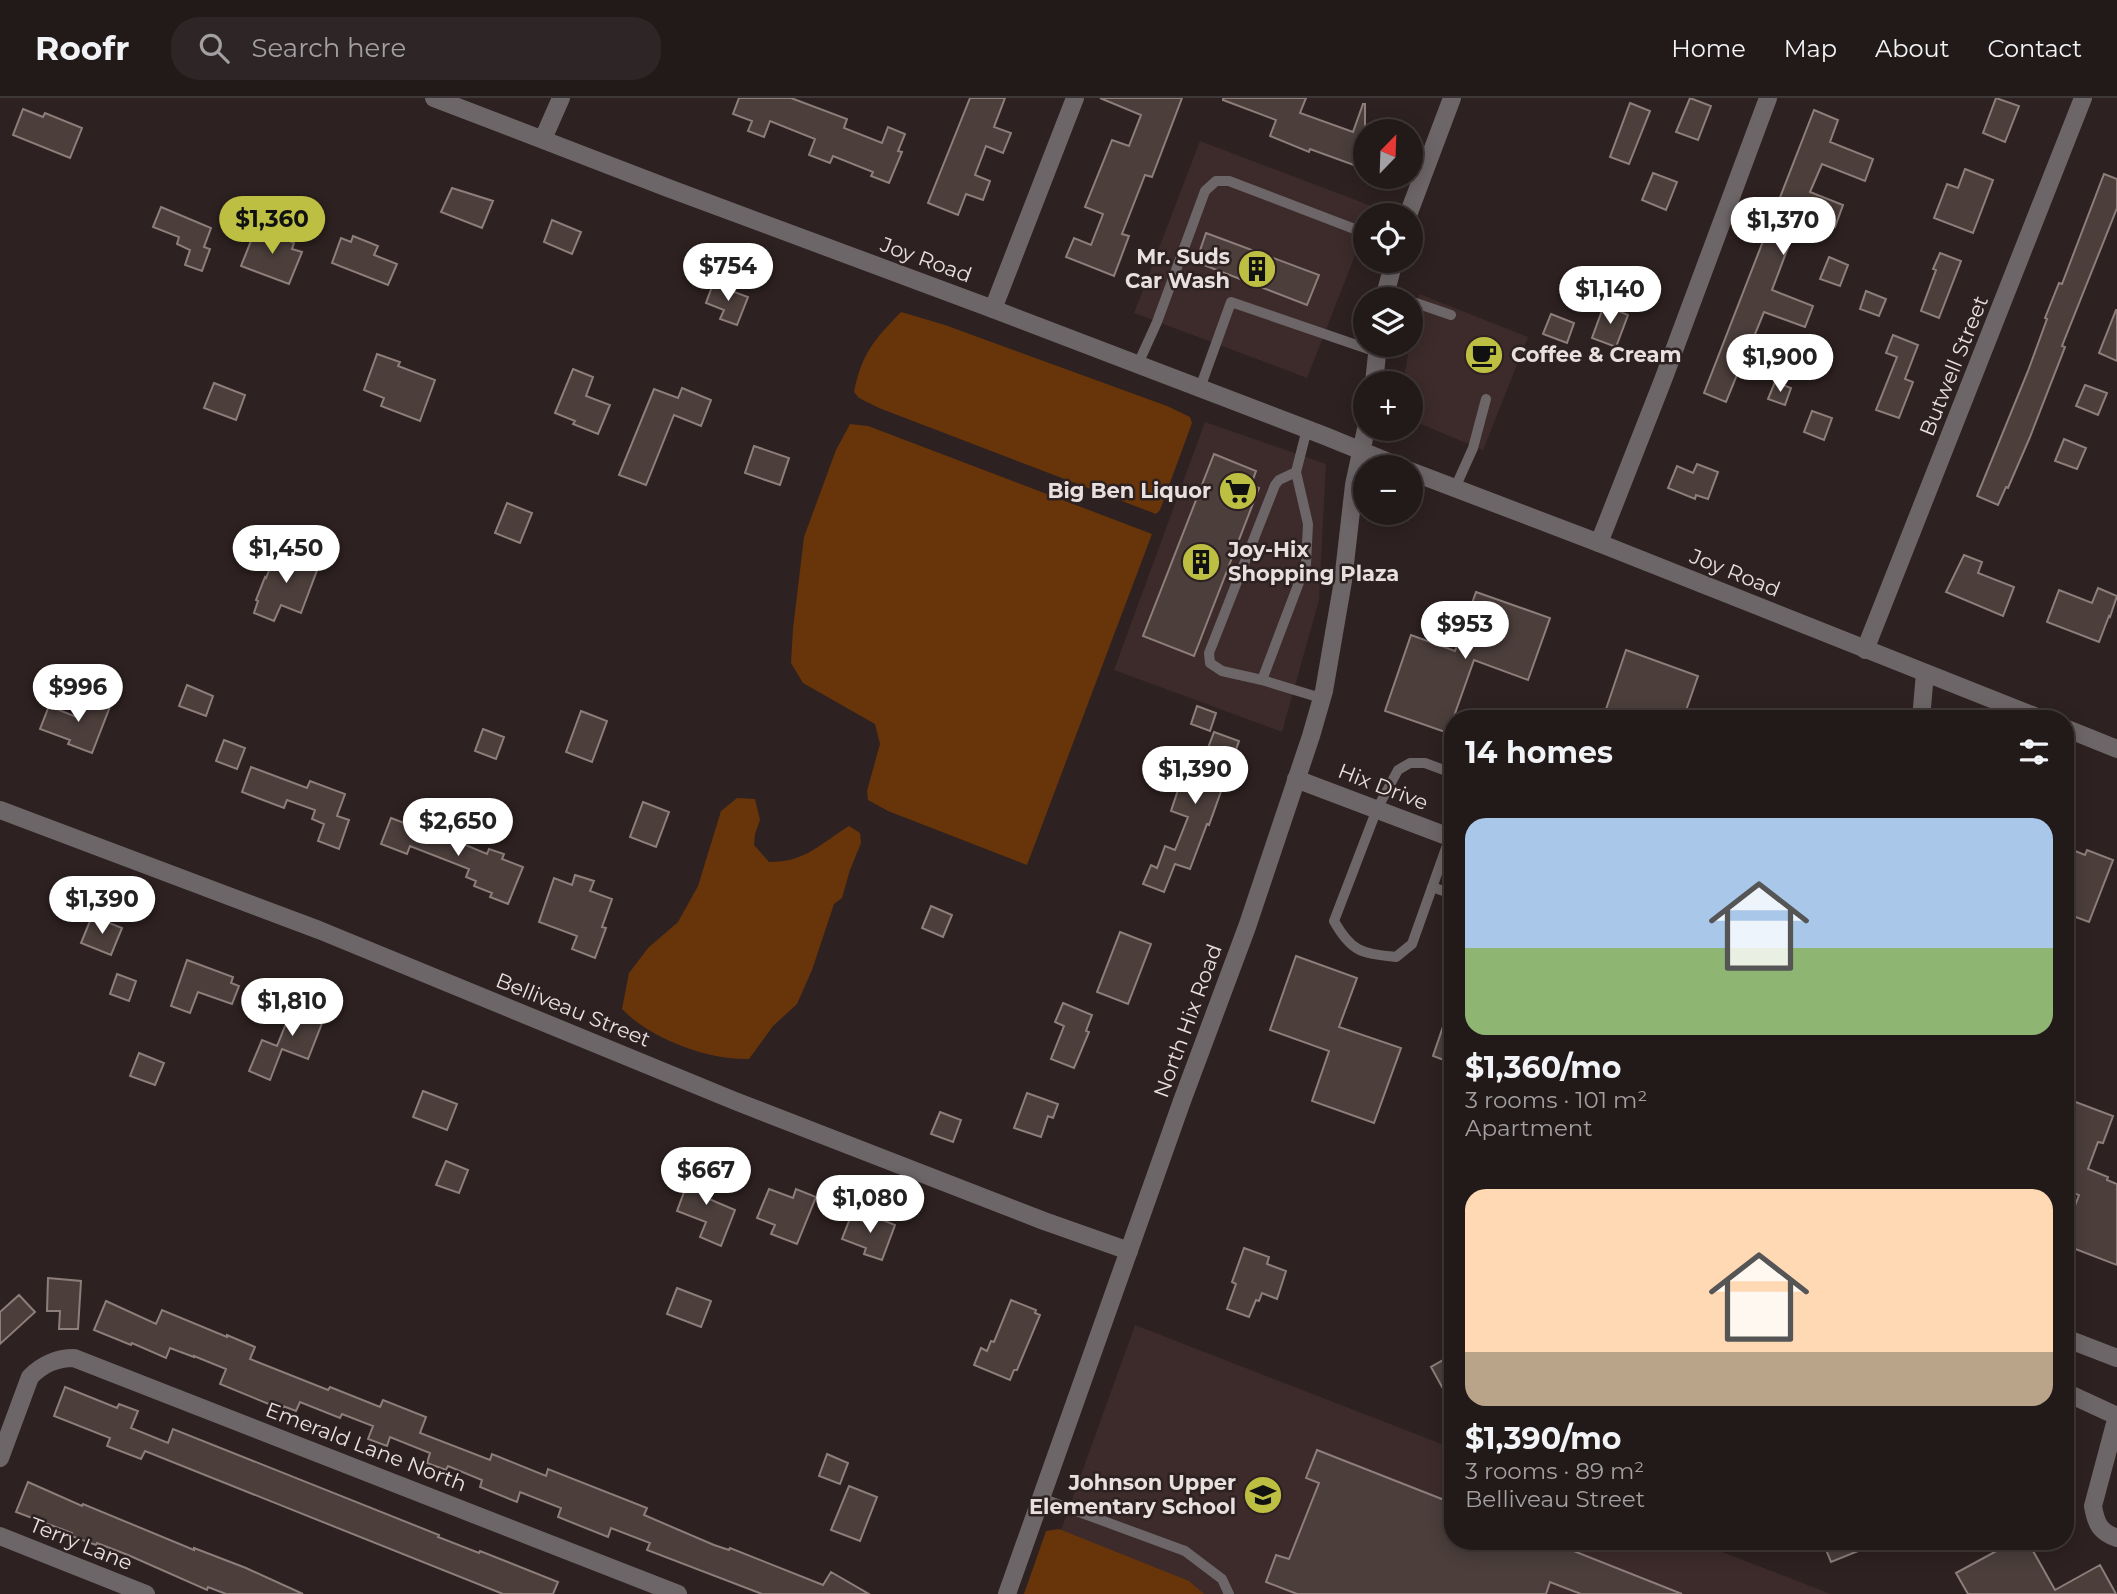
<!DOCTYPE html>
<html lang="en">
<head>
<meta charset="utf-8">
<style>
  :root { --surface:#221919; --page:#2e2626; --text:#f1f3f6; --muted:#a2a0a2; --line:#3f3838; --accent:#bdbf43 }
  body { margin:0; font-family:Montserrat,sans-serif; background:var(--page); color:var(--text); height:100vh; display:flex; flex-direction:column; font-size:26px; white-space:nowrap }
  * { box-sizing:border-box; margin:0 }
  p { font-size:23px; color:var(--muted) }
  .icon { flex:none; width:38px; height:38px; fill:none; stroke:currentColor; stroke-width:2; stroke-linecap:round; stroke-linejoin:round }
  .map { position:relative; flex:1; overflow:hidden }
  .sheet { position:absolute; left:1444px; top:612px; width:630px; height:840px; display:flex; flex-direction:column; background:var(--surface); border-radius:28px; box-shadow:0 4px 18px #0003,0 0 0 2px var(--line) }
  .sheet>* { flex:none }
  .needle { width:46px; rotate:23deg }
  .fabs { position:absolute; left:1353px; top:21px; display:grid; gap:14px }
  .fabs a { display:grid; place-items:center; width:70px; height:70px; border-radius:50%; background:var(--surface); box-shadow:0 4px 18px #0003,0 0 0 2px var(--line); font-size:35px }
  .price { position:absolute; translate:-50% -60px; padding:0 16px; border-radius:24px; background:#fff; color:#222; font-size:23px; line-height:46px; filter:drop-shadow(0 2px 4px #0008) }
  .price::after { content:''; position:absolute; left:50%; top:42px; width:21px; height:16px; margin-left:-10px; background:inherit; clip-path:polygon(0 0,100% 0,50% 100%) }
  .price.selected { background:var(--accent); color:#111 }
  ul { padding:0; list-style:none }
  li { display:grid; align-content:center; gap:14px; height:371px; padding:0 21px }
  li span { display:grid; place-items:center; height:217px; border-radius:21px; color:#555 }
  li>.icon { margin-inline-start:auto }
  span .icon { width:126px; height:126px; fill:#fffc; stroke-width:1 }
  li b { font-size:30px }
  h2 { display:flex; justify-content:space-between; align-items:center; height:84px; padding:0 21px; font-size:30px }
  header { display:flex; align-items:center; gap:42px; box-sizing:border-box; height:98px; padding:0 35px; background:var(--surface); border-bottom:2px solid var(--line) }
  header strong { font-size:33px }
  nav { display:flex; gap:38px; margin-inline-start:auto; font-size:24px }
  .search { width:490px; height:63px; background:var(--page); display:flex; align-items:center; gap:18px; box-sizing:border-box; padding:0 24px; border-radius:28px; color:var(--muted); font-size:26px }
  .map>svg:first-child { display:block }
  .built { fill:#3d2b2b }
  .green { fill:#673509 }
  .building { fill:#4b3e3b; stroke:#8d7e7a; stroke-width:2 }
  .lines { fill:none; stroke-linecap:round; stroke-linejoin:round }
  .service { stroke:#6d6668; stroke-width:10 }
  .minor { stroke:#6d6668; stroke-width:18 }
  .tertiary { stroke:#6d6668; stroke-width:18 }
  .labels { text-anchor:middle; stroke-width:5; stroke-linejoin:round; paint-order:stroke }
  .poi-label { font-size:21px; font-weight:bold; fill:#e8e0df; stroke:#2e2121; text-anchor:end }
  .street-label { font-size:21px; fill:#e8e0df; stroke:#2e2121 }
</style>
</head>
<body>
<header>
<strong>Roofr</strong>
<div class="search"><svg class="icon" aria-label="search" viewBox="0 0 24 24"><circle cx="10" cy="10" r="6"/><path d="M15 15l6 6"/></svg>Search here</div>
<nav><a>Home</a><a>Map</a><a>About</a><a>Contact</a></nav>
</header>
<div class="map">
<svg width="2117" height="1496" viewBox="0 0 2117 1496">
  <rect width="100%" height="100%" fill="#2e2121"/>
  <path class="built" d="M1200 43 1374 109 1371 117H1365V132L1307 280 1134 215Z
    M1419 196 1528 239 1483 352 1411 322 1410 285H1403Z
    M1205 324 1326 366 1319 502 1282 634 1114 572Z
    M1135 1227 1452 1350V1444H1696L1831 1496H1038Z"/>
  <path class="green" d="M901 214 945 227 1167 308 1190 319 1192 325 1160 412 1156 416 879 310 859 300 854 294C862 255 874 242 901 214Z
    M850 326 868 328 1152 436 1027 767 888 713 868 702 867 693 880 646 875 626 803 585 791 565 793 531 804 439 836 352Z
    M737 700 755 701 760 722 755 736 754 747 769 764C806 764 820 746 849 728L860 735 861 745 850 772 842 800 834 806 812 872 797 906 773 928 749 961C707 962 651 941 622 911L629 875 648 850 678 824 698 788 721 713Z
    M1059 1431 1189 1483 1204 1496H1024L1046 1433Z"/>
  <path class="building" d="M739 0H791L847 21 844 30 882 45 888 29 905 36 898 53 902 54 889 85 871 78 873 74 833 58 830 65 809 57 815 41 770 23 764 39 748 33 752 23 733 16Z
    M970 0H1005L994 29 1011 35 1003 55 986 48 975 77 990 83 983 102 966 96 958 117 928 105Z
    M1100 0H1182L1152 79 1145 77 1122 136 1129 138 1114 178 1066 159 1074 140 1091 147 1103 116 1085 109 1112 42 1129 48 1141 17Z
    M1223 0H1306L1300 15 1353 34 1363 6H1365V71L1310 51 1309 54 1270 38 1276 22 1223 2Z
    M1690 0 1711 8 1698 42 1676 34Z
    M1996 0 2019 8 2005 44 1983 35Z
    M1630 5 1650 13 1629 66 1610 59Z
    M23 11 43 19 45 15 82 30 70 60 13 37Z
    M1814 12 1838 22 1830 44 1873 61 1865 83 1822 66 1810 94 1843 107 1835 129 1801 115 1772 192 1813 208 1805 229 1764 214 1753 241 1793 257 1785 279 1743 262 1726 304 1704 295Z
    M1965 71 1993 82 1973 135 1934 120 1947 86 1958 90Z
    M1653 75 1677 84 1666 112 1642 102Z
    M2104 76 2117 81V110L2062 248 2065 249 2030 339 2008 390 2006 389 1998 407 1977 398 2028 273 2047 221 2045 220 2059 185 2062 186Z
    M452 90 493 103 482 130 441 114Z
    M161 109 211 130 204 149 210 151 202 173 185 167 190 152 177 146 179 139 153 129Z
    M552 122 581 134 572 156 544 144Z
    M257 128 294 145 292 151 302 154 289 186 241 168Z
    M1206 135 1319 177 1307 207 1196 164Z
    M353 138 378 148 374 157 397 166 388 187 332 165 341 140 351 144Z
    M1940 155 1961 163 1939 220 1921 213 1936 172 1933 171Z
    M1829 159 1848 167 1840 188 1820 181Z
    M713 186 748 199 737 227 720 221 724 212 706 205Z
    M1866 193 1886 201 1879 218 1860 211Z
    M1604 207 1628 217 1616 249 1592 240Z
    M2116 212H2117V263L2099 255Z
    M1551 216 1574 225 1567 245 1543 236Z
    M1893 237 1918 247 1905 281 1913 284 1899 320 1876 312 1897 259 1886 255Z
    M377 256 400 264 398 268 435 282 420 323 381 308 384 300 364 292Z
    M573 271 593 279 586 298 610 307 598 336 573 326 575 323 555 315Z
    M1775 284 1791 290 1785 307 1768 301Z
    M214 285 245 297 236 322 204 310Z
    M2085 287 2107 295 2098 317 2076 308Z
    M682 290 711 302 701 328 674 317 646 387 619 377 654 291 678 300Z
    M1812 313 1832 320 1824 342 1804 334Z
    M2064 341 2086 350 2077 371 2055 363Z
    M754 348 789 360 780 387 745 375Z
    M1214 356 1256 373 1251 387 1259 390 1194 558 1143 538Z
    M1697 366 1718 374 1708 401 1696 397 1695 401 1668 390 1677 368 1693 375Z
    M507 405 532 415 520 445 495 435Z
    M281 452 319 467 301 515 281 507 274 523 254 515 258 503 256 502 265 479 266 480 272 465 275 466Z
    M1964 457 1982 464 1978 475 2014 489 2003 518 1946 494Z
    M2098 490 2117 498 2110 519 2109 518 2099 544 2047 524 2059 492 2092 505Z
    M1476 494 1550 520 1528 582 1474 562 1448 635 1385 613 1411 537 1455 553Z
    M1626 552 1698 578 1683 621H1627L1605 614Z
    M187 587 213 598 206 618 179 608Z
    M88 597 111 606 92 655 68 646 70 642 40 631 49 608 79 620Z
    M1197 608 1216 615 1210 633 1191 626Z
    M581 613 607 623 592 664 566 654Z
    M483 631 504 639 496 661 475 653Z
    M1214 634 1239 643 1209 727 1207 726 1190 771 1175 766 1164 794 1143 786 1151 767 1157 770 1165 748 1175 752 1188 719 1171 713 1182 680 1172 676 1177 662 1200 671Z
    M224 642 245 650 237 671 216 663Z
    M251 669 307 690 310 683 345 696 337 718 349 722 339 751 318 743 324 726 312 721 315 712 287 702 284 710 242 694Z
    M643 704 669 714 656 749 630 739Z
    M391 720 412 728 413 725 487 756 489 751 504 756 502 761 523 769 508 806 490 799 492 795 474 788 476 783 466 779 469 771 410 748 407 756 381 746Z
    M2065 749 2085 757 2087 752 2113 762 2089 824 2065 815Z
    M575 777 594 783 590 793 612 801 602 829 606 830 595 860 572 851 577 838 539 824 554 780 572 787Z
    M931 808 952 817 943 839 922 830Z
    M92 818 122 830 111 857 81 845Z
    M1120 834 1151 846 1128 906 1097 894Z
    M1296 858 1357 880 1339 929 1401 950 1374 1025 1312 1003 1329 953 1270 932Z
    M187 862 233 879 231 885 239 888 232 906 198 894 190 915 171 908Z
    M117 876 136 883 129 903 110 896Z
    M305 901 328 910 308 961 282 951 270 982 249 973 262 942 277 948 295 903 303 906Z
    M1063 905 1092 917 1086 933 1089 934 1074 970 1051 961 1064 928 1055 924Z
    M1450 908 1452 909V965L1433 958Z
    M139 955 164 965 155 987 130 978Z
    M423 993 457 1006 447 1032 413 1019Z
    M1027 995 1058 1006 1053 1020 1048 1018 1041 1039 1014 1030Z
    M2065 1000 2113 1018 2103 1045 2098 1044 2088 1071 2108 1079 2107 1082 2117 1086V1167L2065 1147V1134L2079 1097 2065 1092Z
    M940 1014 961 1022 953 1044 931 1036Z
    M446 1063 468 1072 459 1095 436 1087Z
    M693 1070 717 1080 709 1101 735 1112 721 1148 700 1139 706 1124 677 1113Z
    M769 1091 793 1100 796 1091 816 1099 797 1146 771 1136 775 1127 757 1120Z
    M868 1116 895 1127 882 1162 864 1156 866 1150 842 1141 851 1118 865 1124Z
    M1244 1150 1269 1159 1267 1166 1286 1173 1277 1201 1262 1195 1259 1203 1256 1202 1249 1219 1227 1211 1236 1186 1232 1184Z
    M48 1180 81 1183 78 1231H59L60 1213H47Z
    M677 1190 711 1203 701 1229 667 1216Z
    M19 1197 35 1214 0 1246V1214Z
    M1011 1202 1036 1212 1035 1215 1040 1217 1017 1272H1014L1010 1282 974 1267 981 1250 987 1253 991 1243 994 1244Z
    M106 1203 156 1226 162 1212 227 1239V1237L255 1249 250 1261 328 1292 330 1289 380 1309 383 1302 426 1319 420 1335 490 1362 492 1356 546 1378 548 1371 647 1410 644 1417 714 1447 729 1452 730 1450 823 1487 831 1474 869 1496H762L647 1452 650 1445 611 1430 608 1439 558 1419 561 1410 520 1394 517 1404 480 1389 482 1382 448 1368 446 1372 427 1365 430 1355 390 1339 387 1348 368 1341 373 1328 342 1316 340 1320 300 1304 296 1313 283 1308V1310L276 1307V1309L220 1286 226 1271 194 1258V1259L170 1250 166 1260 132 1245 131 1247 94 1232Z
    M1452 1257V1307L1431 1269Z
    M65 1289 117 1310 119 1306 138 1313 131 1330 168 1345 173 1331 439 1437 438 1439 479 1455 480 1453 558 1484 553 1496H503L145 1353 141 1361 107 1348 110 1340 54 1318Z
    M1317 1352 1452 1405V1444H1551L1682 1496H1581L1550 1484 1546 1496H1297L1266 1484 1276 1457 1289 1461 1319 1385 1306 1380Z
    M827 1356 848 1365 840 1386 819 1378Z
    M28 1384 82 1408 83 1406 194 1452V1450L246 1470 303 1496H226L208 1489 207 1492 128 1457 97 1445 96 1447 71 1438 72 1435 16 1414Z
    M849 1388 877 1399 860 1443 831 1432Z
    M1823 1444H1878V1445L1831 1464Z
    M2013 1444H2028L2055 1492 2100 1467 2116 1496H1968L1956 1475Z"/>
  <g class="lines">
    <path class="service" d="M1385 196 1405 201
      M1410 203 1451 217
      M1138 266 1157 224 1205 93 1216 83H1229L1365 135
      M1200 290 1231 204 1377 254
      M1307 331 1296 374 1308 426 1306 466 1262 582 1321 600
      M1455 390 1473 350 1486 301
      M1262 582 1222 573 1210 565 1209 555 1275 387 1279 382 1296 374
      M1532 621 1543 618 1566 621
      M1450 739 1412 846 1396 859C1362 855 1352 855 1334 823L1377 711 1398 672 1410 665H1425L1452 675
      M1432 789 1452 796
      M1041 1400 1185 1453 1222 1481 1229 1496"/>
    <path class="minor" d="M543 41 561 0
      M993 211 1075 0
      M1599 445 1663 282 1768 0
      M1865 552 2083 0
      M1921 621 1925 575
      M1296 681 1452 740
      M0 712 319 832 735 1003 1044 1123 1129 1153
      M2065 1240 2117 1260
      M2065 1294 2117 1318
      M2117 1318 2093 1408C2096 1426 2100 1434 2117 1440
      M0 1360 30 1279C43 1266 56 1260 74 1260L678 1496
      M0 1438 146 1496"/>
    <path class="tertiary" d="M434 0 668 90 993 211 1325 338 1401 369
      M1408 117 1452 0
      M1384 201 1394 163
      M1374 285 1378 247
      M1410 373 1599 445 2042 621
      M2065 630 2117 651
      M1007 1496 1182 1003 1247 829 1311 638 1324 593 1343 483 1354 387 1366 331"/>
  </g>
  <defs>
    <g id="building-disc" transform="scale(2.0125)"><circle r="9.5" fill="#bdbf43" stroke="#2e2121"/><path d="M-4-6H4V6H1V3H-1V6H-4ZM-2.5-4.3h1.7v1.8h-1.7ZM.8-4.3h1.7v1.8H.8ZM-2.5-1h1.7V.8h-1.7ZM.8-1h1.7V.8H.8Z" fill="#111"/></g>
    <g id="cafe-disc" transform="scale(2.0125)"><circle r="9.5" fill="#bdbf43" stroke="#2e2121"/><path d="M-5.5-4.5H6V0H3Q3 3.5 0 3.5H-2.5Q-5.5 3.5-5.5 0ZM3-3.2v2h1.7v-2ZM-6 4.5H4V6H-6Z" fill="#111"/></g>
    <g id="supermarket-disc" transform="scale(2.0125)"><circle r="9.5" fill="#bdbf43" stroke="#2e2121"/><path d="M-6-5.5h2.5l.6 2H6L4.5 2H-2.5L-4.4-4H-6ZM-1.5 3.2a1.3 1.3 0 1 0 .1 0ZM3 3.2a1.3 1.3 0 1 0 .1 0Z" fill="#111"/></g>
    <g id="school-disc" transform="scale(2.0125)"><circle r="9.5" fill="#bdbf43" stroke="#2e2121"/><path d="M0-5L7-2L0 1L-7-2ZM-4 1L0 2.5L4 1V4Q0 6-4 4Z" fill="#111"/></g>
  </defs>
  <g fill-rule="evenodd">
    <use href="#building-disc" x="1257" y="171"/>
    <use href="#cafe-disc" x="1484" y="257"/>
    <use href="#supermarket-disc" x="1238" y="393"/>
    <use href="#building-disc" x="1201" y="464"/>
    <use href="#school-disc" x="1263" y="1397"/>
  </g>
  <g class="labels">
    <g class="poi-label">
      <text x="1230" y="166">Mr. Suds<tspan x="1230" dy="24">Car Wash</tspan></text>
      <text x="1511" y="264" text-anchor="start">Coffee &amp; Cream</text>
      <text x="1211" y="400">Big Ben Liquor</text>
      <text x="1228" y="459" text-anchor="start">Joy-Hix<tspan x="1228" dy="24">Shopping Plaza</tspan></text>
      <text x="1236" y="1392">Johnson Upper<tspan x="1236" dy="24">Elementary School</tspan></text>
    </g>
    <g class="street-label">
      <text transform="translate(926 162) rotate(20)" y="7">Joy Road</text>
      <text transform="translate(1954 268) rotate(-68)" y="7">Butwell Street</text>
      <text transform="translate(1735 475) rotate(22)" y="7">Joy Road</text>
      <text transform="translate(1383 689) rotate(21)" y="7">Hix Drive</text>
      <text transform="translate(573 912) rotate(22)" y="7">Belliveau Street</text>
      <text transform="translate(1188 923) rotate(-70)" y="7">North Hix Road</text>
      <text transform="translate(366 1349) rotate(21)" y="7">Emerald Lane North</text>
      <text transform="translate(81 1446) rotate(22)" y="7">Terry Lane</text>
    </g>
  </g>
</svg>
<div class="fabs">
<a><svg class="needle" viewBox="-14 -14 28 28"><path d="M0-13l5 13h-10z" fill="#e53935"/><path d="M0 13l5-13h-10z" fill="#a2a0a2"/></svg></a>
<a><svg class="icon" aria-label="locate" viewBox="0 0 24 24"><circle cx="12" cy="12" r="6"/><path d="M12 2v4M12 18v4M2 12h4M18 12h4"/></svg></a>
<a><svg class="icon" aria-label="layers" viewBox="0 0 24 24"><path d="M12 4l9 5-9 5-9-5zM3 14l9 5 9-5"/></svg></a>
<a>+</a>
<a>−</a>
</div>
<b class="price selected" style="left:272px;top:158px">$1,360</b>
<b class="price" style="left:1783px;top:159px">$1,370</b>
<b class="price" style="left:728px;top:205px">$754</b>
<b class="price" style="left:1610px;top:228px">$1,140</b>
<b class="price" style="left:1780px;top:296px">$1,900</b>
<b class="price" style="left:286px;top:487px">$1,450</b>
<b class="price" style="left:1465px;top:563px">$953</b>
<b class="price" style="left:78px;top:626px">$996</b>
<b class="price" style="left:1195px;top:708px">$1,390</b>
<b class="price" style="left:458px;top:760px">$2,650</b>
<b class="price" style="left:102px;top:838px">$1,390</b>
<b class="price" style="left:292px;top:940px">$1,810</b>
<b class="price" style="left:706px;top:1109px">$667</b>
<b class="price" style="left:870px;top:1137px">$1,080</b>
<section class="sheet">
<h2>14 homes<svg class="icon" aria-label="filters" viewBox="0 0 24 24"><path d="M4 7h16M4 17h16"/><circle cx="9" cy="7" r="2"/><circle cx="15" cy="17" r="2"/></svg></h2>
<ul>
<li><span style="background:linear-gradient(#a9c7e8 60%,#8fb573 0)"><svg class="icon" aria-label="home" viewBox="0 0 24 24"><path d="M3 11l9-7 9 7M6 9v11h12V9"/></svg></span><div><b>$1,360/mo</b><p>3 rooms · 101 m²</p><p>Apartment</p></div></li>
<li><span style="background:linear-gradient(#ffd9b3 75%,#b9a48a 0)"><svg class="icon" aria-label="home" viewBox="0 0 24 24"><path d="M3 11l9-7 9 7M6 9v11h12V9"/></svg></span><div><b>$1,390/mo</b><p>3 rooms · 89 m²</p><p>Belliveau Street</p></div></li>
</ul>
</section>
</div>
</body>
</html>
